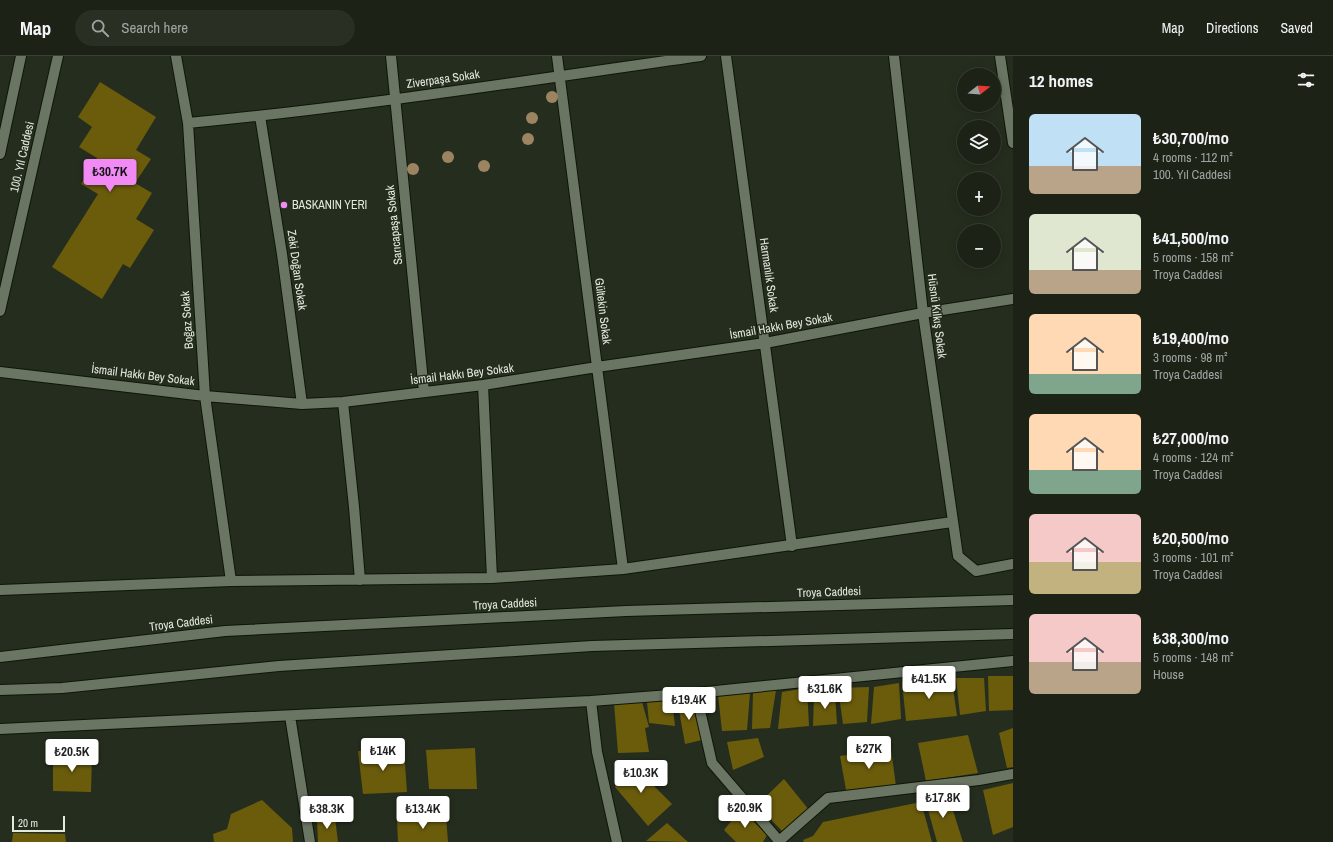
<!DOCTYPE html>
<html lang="en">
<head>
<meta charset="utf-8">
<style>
  :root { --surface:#1c2216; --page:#292f23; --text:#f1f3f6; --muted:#a0a4a1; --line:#3a3f35; --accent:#f18af4 }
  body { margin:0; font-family:"Archivo Narrow",sans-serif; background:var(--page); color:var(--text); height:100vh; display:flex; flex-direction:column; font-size:15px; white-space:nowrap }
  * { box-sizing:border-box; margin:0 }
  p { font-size:13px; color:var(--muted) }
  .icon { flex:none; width:22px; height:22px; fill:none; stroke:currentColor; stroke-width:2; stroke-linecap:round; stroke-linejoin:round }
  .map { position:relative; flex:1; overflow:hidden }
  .sheet { display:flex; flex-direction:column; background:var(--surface); width:320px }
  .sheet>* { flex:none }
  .needle { width:26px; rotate:73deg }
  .tools { position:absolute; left:957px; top:12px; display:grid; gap:8px }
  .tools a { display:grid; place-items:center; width:44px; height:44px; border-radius:50%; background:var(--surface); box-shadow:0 2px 10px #0003,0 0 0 1px var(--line); font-size:20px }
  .scale { position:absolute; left:12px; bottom:10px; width:53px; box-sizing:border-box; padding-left:4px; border:2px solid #e3e9df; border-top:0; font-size:11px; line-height:14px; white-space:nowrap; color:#e3e9df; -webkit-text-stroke:3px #252e1e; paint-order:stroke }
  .price { position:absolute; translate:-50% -34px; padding:0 9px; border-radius:4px; background:#fff; color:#222; font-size:13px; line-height:26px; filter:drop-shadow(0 1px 2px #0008) }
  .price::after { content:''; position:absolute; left:50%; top:24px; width:12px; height:9px; margin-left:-6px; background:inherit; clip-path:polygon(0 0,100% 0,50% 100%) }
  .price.on { background:var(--accent); color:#111 }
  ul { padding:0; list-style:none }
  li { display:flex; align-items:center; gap:12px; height:100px; padding:0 16px }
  li span { display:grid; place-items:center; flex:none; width:112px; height:80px; border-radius:6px; color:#555 }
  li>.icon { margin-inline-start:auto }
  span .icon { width:48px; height:48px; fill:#fffc; stroke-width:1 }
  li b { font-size:17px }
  h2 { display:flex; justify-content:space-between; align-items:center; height:48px; padding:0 16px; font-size:17px }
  header { display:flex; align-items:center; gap:24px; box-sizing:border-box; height:56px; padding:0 20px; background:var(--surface); border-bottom:1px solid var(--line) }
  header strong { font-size:19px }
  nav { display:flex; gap:22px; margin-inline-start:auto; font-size:14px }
  .search { width:280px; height:36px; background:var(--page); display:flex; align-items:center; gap:10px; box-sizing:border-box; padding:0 14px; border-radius:22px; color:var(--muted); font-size:15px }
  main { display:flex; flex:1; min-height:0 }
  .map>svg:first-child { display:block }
  .building { fill:#6b5c0c }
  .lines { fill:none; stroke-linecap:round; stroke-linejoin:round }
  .minor-casing { stroke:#0e1608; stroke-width:12 }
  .secondary-casing { stroke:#0e1608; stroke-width:12 }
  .minor { stroke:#6b7563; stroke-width:10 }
  .secondary { stroke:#6b7563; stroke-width:10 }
  .tree { fill:#9c8461 }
  .poi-dot { fill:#f18af4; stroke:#252e1e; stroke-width:1.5 }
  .labels { text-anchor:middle; stroke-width:3; stroke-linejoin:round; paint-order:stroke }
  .street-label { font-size:12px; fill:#e3e9df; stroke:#252e1e }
  .poi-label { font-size:12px; fill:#e3e9df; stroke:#252e1e; text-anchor:start }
</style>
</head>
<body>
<header>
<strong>Map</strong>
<div class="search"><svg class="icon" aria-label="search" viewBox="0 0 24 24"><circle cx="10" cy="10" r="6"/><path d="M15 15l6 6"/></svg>Search here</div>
<nav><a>Map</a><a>Directions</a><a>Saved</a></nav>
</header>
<main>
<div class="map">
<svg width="1013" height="786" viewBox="0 0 1013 786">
  <rect width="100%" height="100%" fill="#252e1e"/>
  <path class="building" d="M100 26 156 61 136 94 151 103 135 127 152 137 136 163 154 174 130 212 123 208 102 243 52 211 98 138 81 128 97 102 79 91 92 71 78 61Z
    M988 620H1013V654L989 655Z
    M956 622H984L986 655 960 659Z
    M952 625 957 660 906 665 902 626Z
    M899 627 901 663 871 668 874 631Z
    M869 631 867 666 843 668 838 632Z
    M807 632 809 670 778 673 782 636Z
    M776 634 770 672 752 673 753 636Z
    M750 637 747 674 722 675 718 639Z
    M835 638 837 668 813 670 814 639Z
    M677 643 694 644 702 684 685 688Z
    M672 644 675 670 649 667 647 646Z
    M642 646 649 671 645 672 649 696 618 697 614 647Z
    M1013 672V711L1007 712 999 677Z
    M968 679 978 717 926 725 918 687Z
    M758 682 764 701 733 714 727 686Z
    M475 692 477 733H429L426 694Z
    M891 693 896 730 846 734 840 700Z
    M404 694 407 736 363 738 358 695Z
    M53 698H92L91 736 53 735Z
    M621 707 635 711 672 748 648 770 615 731Z
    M784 723 809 754 783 776 757 749Z
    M1013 727V771L993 779 983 734Z
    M947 736 963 786H937L925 743Z
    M262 744 292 772 293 786H214L213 778 227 773 231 758Z
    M921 746 932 786H804L803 784 813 780 823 766Z
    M741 753 767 779 763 786H736L724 774Z
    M446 760 448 786H398L397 764Z
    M335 762 338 786H318L317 763Z
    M667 767 688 786 646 785Z
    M13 777 65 778 66 786H12Z"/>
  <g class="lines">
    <g class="minor-casing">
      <path id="minor" d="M176 0 188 67 205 340 231 525
        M391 0 424 336
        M557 0 623 513
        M726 0 792 490
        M894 0 923 257 958 500 976 515 1013 508
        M1000 0 1013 87
        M260 60 282 198 302 348
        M188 67C359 51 530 24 701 0
        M0 316 205 340 302 348 343 346 483 329 597 311 765 287 923 257 1013 243
        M483 329 492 522
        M343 346 354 451 360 524
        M0 534 231 525 492 522 623 513 952 466
        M696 637 712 707 780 786
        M591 645 597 696 617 786
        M290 660 310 786
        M0 673 591 645 696 637 1013 605
        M778 786 828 742 979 724 1013 718"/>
    </g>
    <g class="secondary-casing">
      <path id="secondary" d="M0 98 21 0
        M0 255 58 0
        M0 601 225 575 626 555 1013 544
        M0 634 62 632 279 610 592 590 1013 578"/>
    </g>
    <use href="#minor" class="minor"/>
    <use href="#secondary" class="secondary"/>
  </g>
  <g class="tree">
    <circle cx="552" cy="41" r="6"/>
    <circle cx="532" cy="62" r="6"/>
    <circle cx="528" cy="83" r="6"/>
    <circle cx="448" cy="101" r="6"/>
    <circle cx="484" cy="110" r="6"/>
    <circle cx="413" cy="113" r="6"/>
  </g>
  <circle class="poi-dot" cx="284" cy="149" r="4"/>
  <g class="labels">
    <g class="street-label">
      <text transform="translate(443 23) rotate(-8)" y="4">Ziverpaşa Sokak</text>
      <text transform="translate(22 101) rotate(-77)" y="4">100. Yıl Caddesi</text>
      <text transform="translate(394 169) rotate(-96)" y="4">Sarıcapaşa Sokak</text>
      <text transform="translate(297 214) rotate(82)" y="4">Zeki Doğan Sokak</text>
      <text transform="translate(769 219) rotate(82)" y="4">Harmanlık Sokak</text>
      <text transform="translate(603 255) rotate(83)" y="4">Gültekin Sokak</text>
      <text transform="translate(937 260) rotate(83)" y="4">Hüsnü Kılkış Sokak</text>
      <text transform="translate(187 264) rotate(-94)" y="4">Boğaz Sokak</text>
      <text transform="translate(781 270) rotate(-10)" y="4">İsmail Hakkı Bey Sokak</text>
      <text transform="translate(462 318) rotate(-7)" y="4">İsmail Hakkı Bey Sokak</text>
      <text transform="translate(143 319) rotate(7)" y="4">İsmail Hakkı Bey Sokak</text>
      <text transform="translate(829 536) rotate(-2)" y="4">Troya Caddesi</text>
      <text transform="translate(505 548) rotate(-3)" y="4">Troya Caddesi</text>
      <text transform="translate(181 567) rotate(-7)" y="4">Troya Caddesi</text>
    </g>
    <g class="poi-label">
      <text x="292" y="153">BASKANIN YERI</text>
    </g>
  </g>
</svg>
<div class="tools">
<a><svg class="needle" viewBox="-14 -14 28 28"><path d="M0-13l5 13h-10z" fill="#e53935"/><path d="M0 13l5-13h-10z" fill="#a0a4a1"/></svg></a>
<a><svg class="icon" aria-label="layers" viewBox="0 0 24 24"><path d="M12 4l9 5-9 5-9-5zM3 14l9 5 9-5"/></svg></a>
<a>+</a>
<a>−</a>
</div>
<div class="scale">20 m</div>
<b class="price on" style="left:110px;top:137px">₺30.7K</b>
<b class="price" style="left:929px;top:644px">₺41.5K</b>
<b class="price" style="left:825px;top:654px">₺31.6K</b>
<b class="price" style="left:689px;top:665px">₺19.4K</b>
<b class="price" style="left:869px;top:714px">₺27K</b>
<b class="price" style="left:383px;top:716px">₺14K</b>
<b class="price" style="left:72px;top:717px">₺20.5K</b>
<b class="price" style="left:641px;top:738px">₺10.3K</b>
<b class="price" style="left:943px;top:763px">₺17.8K</b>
<b class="price" style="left:745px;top:773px">₺20.9K</b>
<b class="price" style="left:327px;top:774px">₺38.3K</b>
<b class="price" style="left:423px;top:774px">₺13.4K</b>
</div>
<section class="sheet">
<h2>12 homes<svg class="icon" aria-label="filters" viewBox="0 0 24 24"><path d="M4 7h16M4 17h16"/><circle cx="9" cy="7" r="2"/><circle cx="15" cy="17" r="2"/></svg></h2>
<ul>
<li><span style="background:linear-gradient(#bfe0f5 65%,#b9a48a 0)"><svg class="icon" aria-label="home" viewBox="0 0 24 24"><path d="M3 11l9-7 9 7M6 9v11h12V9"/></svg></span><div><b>₺30,700/mo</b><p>4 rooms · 112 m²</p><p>100. Yıl Caddesi</p></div></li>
<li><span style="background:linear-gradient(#dfe7d0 70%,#b9a48a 0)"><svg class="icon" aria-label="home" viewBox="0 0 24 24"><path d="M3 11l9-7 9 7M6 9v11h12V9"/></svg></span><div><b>₺41,500/mo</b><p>5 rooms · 158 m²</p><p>Troya Caddesi</p></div></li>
<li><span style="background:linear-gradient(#ffd9b3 75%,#7fa58c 0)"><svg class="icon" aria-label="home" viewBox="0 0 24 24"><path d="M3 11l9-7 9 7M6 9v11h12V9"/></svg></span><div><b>₺19,400/mo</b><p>3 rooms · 98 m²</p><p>Troya Caddesi</p></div></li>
<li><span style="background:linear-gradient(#ffd9b3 70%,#7fa58c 0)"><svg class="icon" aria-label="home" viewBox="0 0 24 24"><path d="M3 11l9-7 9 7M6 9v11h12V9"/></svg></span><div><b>₺27,000/mo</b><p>4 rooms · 124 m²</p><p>Troya Caddesi</p></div></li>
<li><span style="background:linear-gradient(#f6c9c9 60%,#c2b280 0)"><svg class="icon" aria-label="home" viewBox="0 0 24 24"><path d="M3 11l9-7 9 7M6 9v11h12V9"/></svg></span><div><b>₺20,500/mo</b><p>3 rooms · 101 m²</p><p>Troya Caddesi</p></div></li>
<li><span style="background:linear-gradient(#f6c9c9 60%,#b9a48a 0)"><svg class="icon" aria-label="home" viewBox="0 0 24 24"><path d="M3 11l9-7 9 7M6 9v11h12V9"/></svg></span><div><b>₺38,300/mo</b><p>5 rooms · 148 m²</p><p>House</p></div></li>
</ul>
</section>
</main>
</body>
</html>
